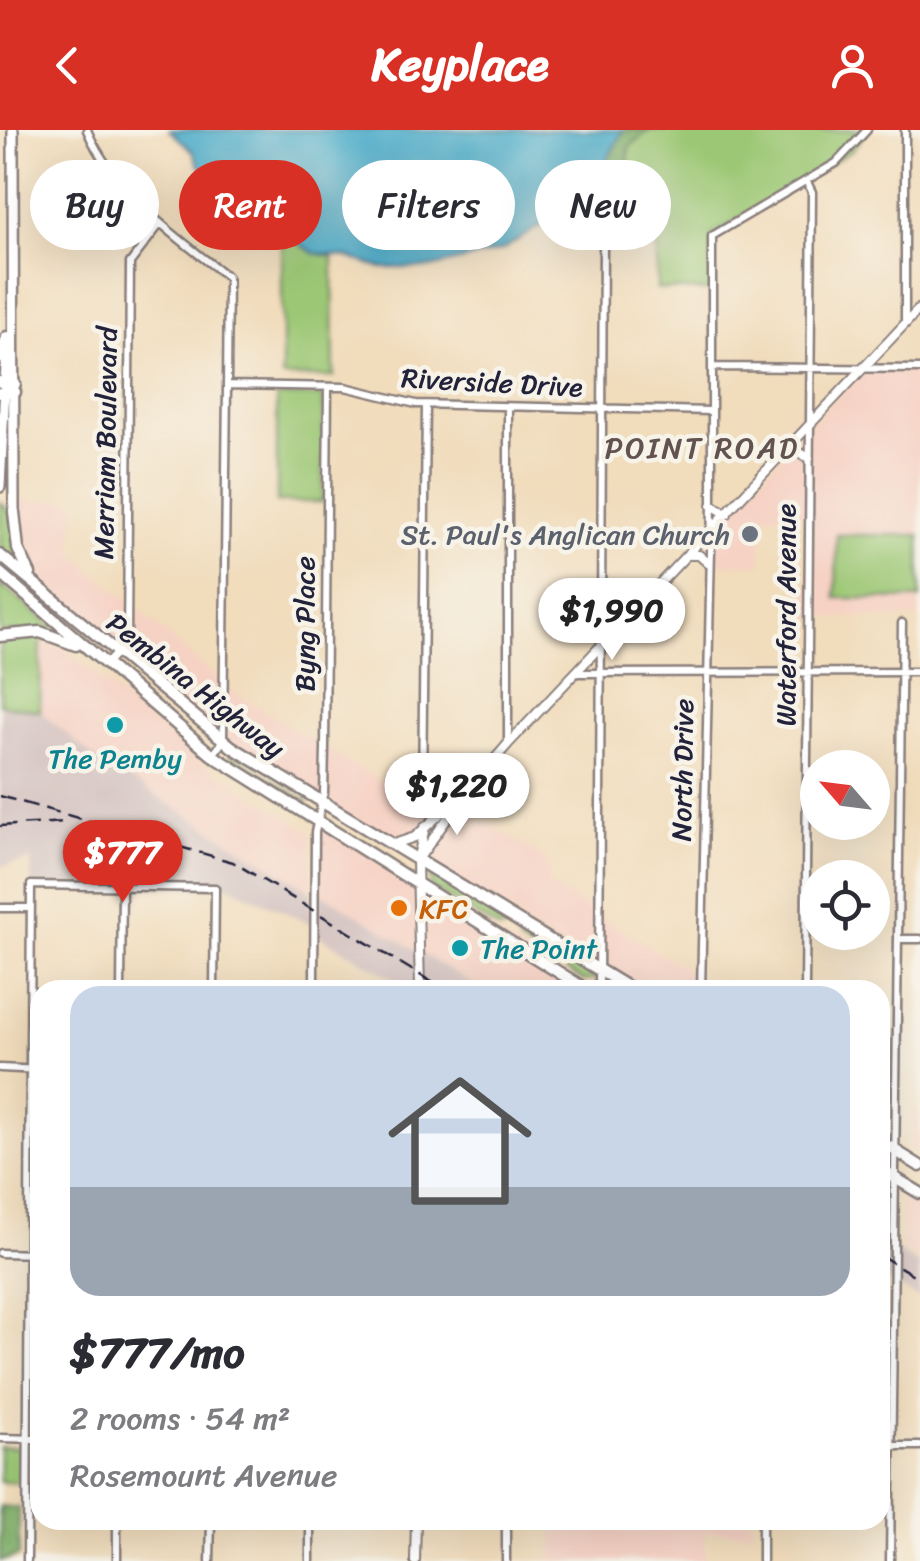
<!DOCTYPE html>
<html lang="en">
<head>
<meta charset="utf-8">
<style>
  :root { --surface:#fff; --page:#f7f7f7; --text:#2b2b33; --muted:#7c7c81; --line:#e1e1e2; --accent:#d93025 }
  body { margin:0; font-family:Sriracha,sans-serif; background:var(--page); color:var(--text); height:100vh; display:flex; flex-direction:column; font-size:38px; white-space:nowrap }
  * { box-sizing:border-box; margin:0 }
  p { font-size:32px; color:var(--muted) }
  .icon { flex:none; width:55px; height:55px; fill:none; stroke:currentColor; stroke-width:2; stroke-linecap:round; stroke-linejoin:round }
  .map { position:relative; flex:1; overflow:hidden }
  .drawer { position:absolute; left:30px; top:850px; width:860px; height:550px; display:flex; flex-direction:column; background:var(--surface); border-radius:30px; box-shadow:0 10px 40px #0002 }
  .drawer>* { flex:none }
  .guide { position:absolute; left:30px; top:30px; width:860px; height:90px; display:flex; gap:20px }
  .needle { width:65px; rotate:298deg }
  .fabs { position:absolute; left:800px; top:620px; display:grid; gap:20px }
  .fabs a { display:grid; place-items:center; width:90px; height:90px; border-radius:50%; background:var(--surface); box-shadow:0 10px 40px #0002; font-size:50px }
  .price { position:absolute; translate:-50% -85px; padding:0 22px; border-radius:35px; background:#fff; color:#222; font-size:32px; line-height:65px; filter:drop-shadow(0 2px 5px #0008) }
  .price::after { content:''; position:absolute; left:50%; top:60px; width:30px; height:22px; margin-left:-15px; background:inherit; clip-path:polygon(0 0,100% 0,50% 100%) }
  .price.current { background:var(--accent); color:#fff }
  ul { padding:0; list-style:none }
  li { display:grid; align-content:center; gap:20px; height:530px; padding:0 40px }
  li+li { border-top:2px solid var(--line) }
  li span { display:grid; place-items:center; height:310px; border-radius:30px; color:#555 }
  li>.icon { margin-inline-start:auto }
  span .icon { width:180px; height:180px; fill:#fffc; stroke-width:1 }
  li b { font-size:42px }
  .pill { padding:0 35px; border-radius:45px; background:var(--surface); box-shadow:0 10px 40px #0002; font-size:35px; line-height:90px }
  .pill.current { background:var(--accent); color:#fff }
  header { display:flex; justify-content:space-between; align-items:center; height:130px; padding:0 40px; background:var(--accent); color:#fff; font-size:45px; font-weight:700 }
  .map>svg:first-child { display:block }
  .built { fill:#f6d2c4 }
  .industrial { fill:#d1bfbe }
  .green { fill:#9cc774; stroke:#5f7458; stroke-width:2.5 }
  .forest { fill:#7dac66; stroke:#506750; stroke-width:2.5 }
  .water { fill:#4aabc9; stroke:#366682; stroke-width:2.5 }
  .lines { fill:none; stroke-linecap:round; stroke-linejoin:round }
  .minor-casing { stroke:#8a7f7b; stroke-width:11 }
  .tertiary-casing { stroke:#8a7f7b; stroke-width:12 }
  .secondary-casing { stroke:#8a7f7b; stroke-width:14 }
  .primary-casing { stroke:#8a7f7b; stroke-width:15 }
  .minor { stroke:#fff; stroke-width:6 }
  .tertiary { stroke:#fff; stroke-width:8 }
  .secondary { stroke:#fff; stroke-width:9 }
  .primary { stroke:#fff; stroke-width:10 }
  .rail { stroke:#22223b; stroke-width:2.5; stroke-dasharray:15 8; stroke-linecap:butt }
  .worship-dot { fill:#6b7280; stroke:#f7f3e8; stroke-width:4 }
  .culture-dot { fill:#0f9aa8; stroke:#f7f3e8; stroke-width:4 }
  .food-dot { fill:#e8710a; stroke:#f7f3e8; stroke-width:4 }
  .labels { text-anchor:middle; stroke-width:9; stroke-linejoin:round; paint-order:stroke }
  .street-label { font-size:28px; fill:#22223b; stroke:#f7f3e8 }
  .worship-label { font-size:28px; fill:#5b616d; stroke:#f7f3e8; text-anchor:end }
  .culture-label { font-size:28px; fill:#0d838f; stroke:#f7f3e8 }
  .food-label { font-size:28px; fill:#c56008; stroke:#f7f3e8; text-anchor:start }
  .neighbourhood-label { font-size:30px; letter-spacing:2.5px; fill:#625351; stroke:#f7f3e8 }
</style>
</head>
<body>
<header><svg class="icon" aria-label="back" viewBox="0 0 24 24"><path d="M15 5l-7 7 7 7"/></svg>Keyplace<svg class="icon" aria-label="person" viewBox="0 0 24 24"><circle cx="12" cy="8" r="4"/><path d="M4 21q1-7 8-7t8 7"/></svg></header>
<div class="map">
<svg width="920" height="1431" viewBox="0 0 920 1431">
  <rect width="100%" height="100%" fill="#f7f3e8"/>
  <filter id="ink" filterUnits="userSpaceOnUse"><feTurbulence type="fractalNoise" baseFrequency=".01" numOctaves="2"/><feDisplacementMap in="SourceGraphic" scale="20" xChannelSelector="R" yChannelSelector="G"/><feConvolveMatrix kernelMatrix="1 2 1 2 8 2 1 2 1" color-interpolation-filters="sRGB"/></filter>
  <filter id="wash" filterUnits="userSpaceOnUse"><feTurbulence type="fractalNoise" baseFrequency=".0048" numOctaves="4" result="noise"/><feDisplacementMap in="SourceGraphic" scale="40" xChannelSelector="R" yChannelSelector="G"/><feGaussianBlur stdDeviation="2.25" result="paint"/><feColorMatrix in="noise" values="0 0 0 0 0 0 0 0 0 0 0 0 0 0 0 0 0 1.4 0 .05"/><feComposite in="paint" operator="in"/></filter>
  <g filter="url(#wash)">
    <rect width="100%" height="100%" fill="#f1dcbb"/>
    <path class="built" d="M863 239H920V488L808 487V385H761V434L709 433V403Z
      M15 370 75 371 73 423 232 561 413 671 422 670 442 681 399 720 232 617 39 457 25 436Z
      M41 511 63 517 194 628 311 702V761L93 627 40 582Z
      M457 675 548 730V755L720 860H632L417 731Z
      M316 691 587 860H482L315 759Z
      M911 978 920 984V1024L910 1018Z
      M880 1040 892 1048V1117L880 1111Z
      M902 1063 920 1074V1130L902 1120Z
      M553 1390H752V1402H705V1431H553Z"/>
    <path class="industrial" d="M0 574 40 581 93 627 311 761V794L225 754 215 758 31 755V730L0 737Z
      M315 759 482 860H413L314 803Z
      M880 1111 920 1134V1169L880 1146Z"/>
    <path class="green" d="M623 0H867L852 20 712 106V161L657 159V109L603 110 604 34Z
      M282 103 314 123 333 127 334 247H282Z
      M277 266H323V372H277Z
      M0 372 10 382 20 427 39 457 0 425Z
      M837 405H920V469L836 468Z
      M0 454 56 499 55 501 0 503Z
      M37 506 49 508 41 509 40 581 0 574V510Z
      M231 624 308 672 307 674 230 630Z
      M429 744 507 790 508 798 500 800 432 758Z
      M527 802 596 844 597 849 584 851 520 813 518 806Z
      M0 1317H20V1352H0Z"/>
    <path class="forest" d="M623 0H649L629 17 627 43 619 52H607V30Z
      M0 1376 19 1378V1426L0 1431Z"/>
    <path class="water" d="M169 0H623L607 30 583 59 554 87 502 120 431 138H382L347 127 314 123 282 103 232 71 199 35 192 20Z"/>
  </g>
  <g filter="url(#ink)">
    <g class="lines">
      <g class="minor-casing">
        <path id="minor" d="M87 0C114 63 175 106 228 147L227 255 345 257 416 274 711 281
          M905 193V0
          M712 237 920 239
          M426 275 422 670 440 683
          M106 534 127 511 130 133 160 94
          M576 543 920 542
          M508 613V277
          M213 625 223 611 227 255
          M0 778H31
          M900 809H920
          M121 860 122 757
          M305 860 314 850
          M323 860 314 850 315 702 324 664 325 618 328 257
          M599 860 603 110
          M701 860 712 375V106L836 33 867 0
          M805 860 812 62 807 52
          M0 938 40 940
          M0 1123 40 1124
          M0 1308 40 1309
          M880 1316H920
          M762 1390V1431
          M27 1431 31 755 215 758 214 860
          M117 1431V1390
          M210 1431 211 1390
          M310 1431V1390
          M506 1431V1390
          M890 1431 902 493"/>
      </g>
      <g class="tertiary-casing">
        <path id="tertiary" d="M787 321 795 320 809 328
          M712 375 727 384
          M688 425H699L708 433
          M391 715 415 707 463 663
          M417 731 467 661 508 614 920 178
          M420 860 417 731 425 697
          M415 1431 416 1390"/>
      </g>
      <g class="secondary-casing">
        <path id="secondary" d="M13 0 14 382
          M0 357 7 215"/>
      </g>
      <g class="primary-casing">
        <path id="primary" d="M0 228 7 207
          M0 252 15 254
          M0 263 15 262
          M14 382 18 419 30 444
          M0 425 232 617 632 860
          M0 443 212 625 587 860
          M0 506 40 502 76 515
          M880 1011 920 1036
          M880 1039 920 1063"/>
      </g>
      <use href="#minor" class="minor"/>
      <use href="#tertiary" class="tertiary"/>
      <use href="#secondary" class="secondary"/>
      <use href="#primary" class="primary"/>
      <path class="rail" d="M0 666 233 732 445 860
        M0 696 65 692
        M880 1125 920 1149"/>
    </g>
  </g>
  <circle class="worship-dot" cx="750" cy="404" r="10"/>
  <g class="culture-dot">
    <circle cx="115" cy="595" r="10"/>
    <circle cx="460" cy="818" r="10"/>
  </g>
  <circle class="food-dot" cx="399" cy="778" r="10"/>
  <g class="labels">
    <g class="street-label">
      <text transform="translate(492 252) rotate(3)" y="10">Riverside Drive</text>
      <text transform="translate(105 313) rotate(-89)" y="10">Merriam Boulevard</text>
      <text transform="translate(785 485) rotate(-90)" y="10">Waterford Avenue</text>
      <text transform="translate(304 494) rotate(-90)" y="10">Byng Place</text>
      <text transform="translate(196 555) rotate(38)" y="10">Pembina Highway</text>
      <text transform="translate(682 640) rotate(-89)" y="10">North Drive</text>
    </g>
    <g class="worship-label">
      <text x="730" y="414">St. Paul's Anglican Church</text>
    </g>
    <g class="culture-label">
      <text x="115" y="638">The Pemby</text>
      <text x="480" y="828" text-anchor="start">The Point</text>
    </g>
    <g class="food-label">
      <text x="419" y="788">KFC</text>
    </g>
    <g class="neighbourhood-label">
      <text x="702" y="328">POINT ROAD</text>
    </g>
  </g>
</svg>
<div class="fabs">
<a><svg class="needle" viewBox="-14 -14 28 28"><path d="M0-13l5 13h-10z" fill="#e53935"/><path d="M0 13l5-13h-10z" fill="#7c7c81"/></svg></a>
<a><svg class="icon" aria-label="locate" viewBox="0 0 24 24"><circle cx="12" cy="12" r="6"/><path d="M12 2v4M12 18v4M2 12h4M18 12h4"/></svg></a>
</div>
<b class="price" style="left:612px;top:533px">$1,990</b>
<b class="price" style="left:457px;top:708px">$1,220</b>
<b class="price current" style="left:123px;top:775px">$777</b>
<div class="guide">
<a class="pill">Buy</a>
<a class="pill current">Rent</a>
<a class="pill">Filters</a>
<a class="pill">New</a>
</div>
<section class="drawer">
<ul>
<li><span style="background:linear-gradient(#c9d6e8 65%,#9aa5b1 0)"><svg class="icon" aria-label="home" viewBox="0 0 24 24"><path d="M3 11l9-7 9 7M6 9v11h12V9"/></svg></span><div><b>$777/mo</b><p>2 rooms · 54 m²</p><p>Rosemount Avenue</p></div></li>
</ul>
</section>
</div>
</body>
</html>
